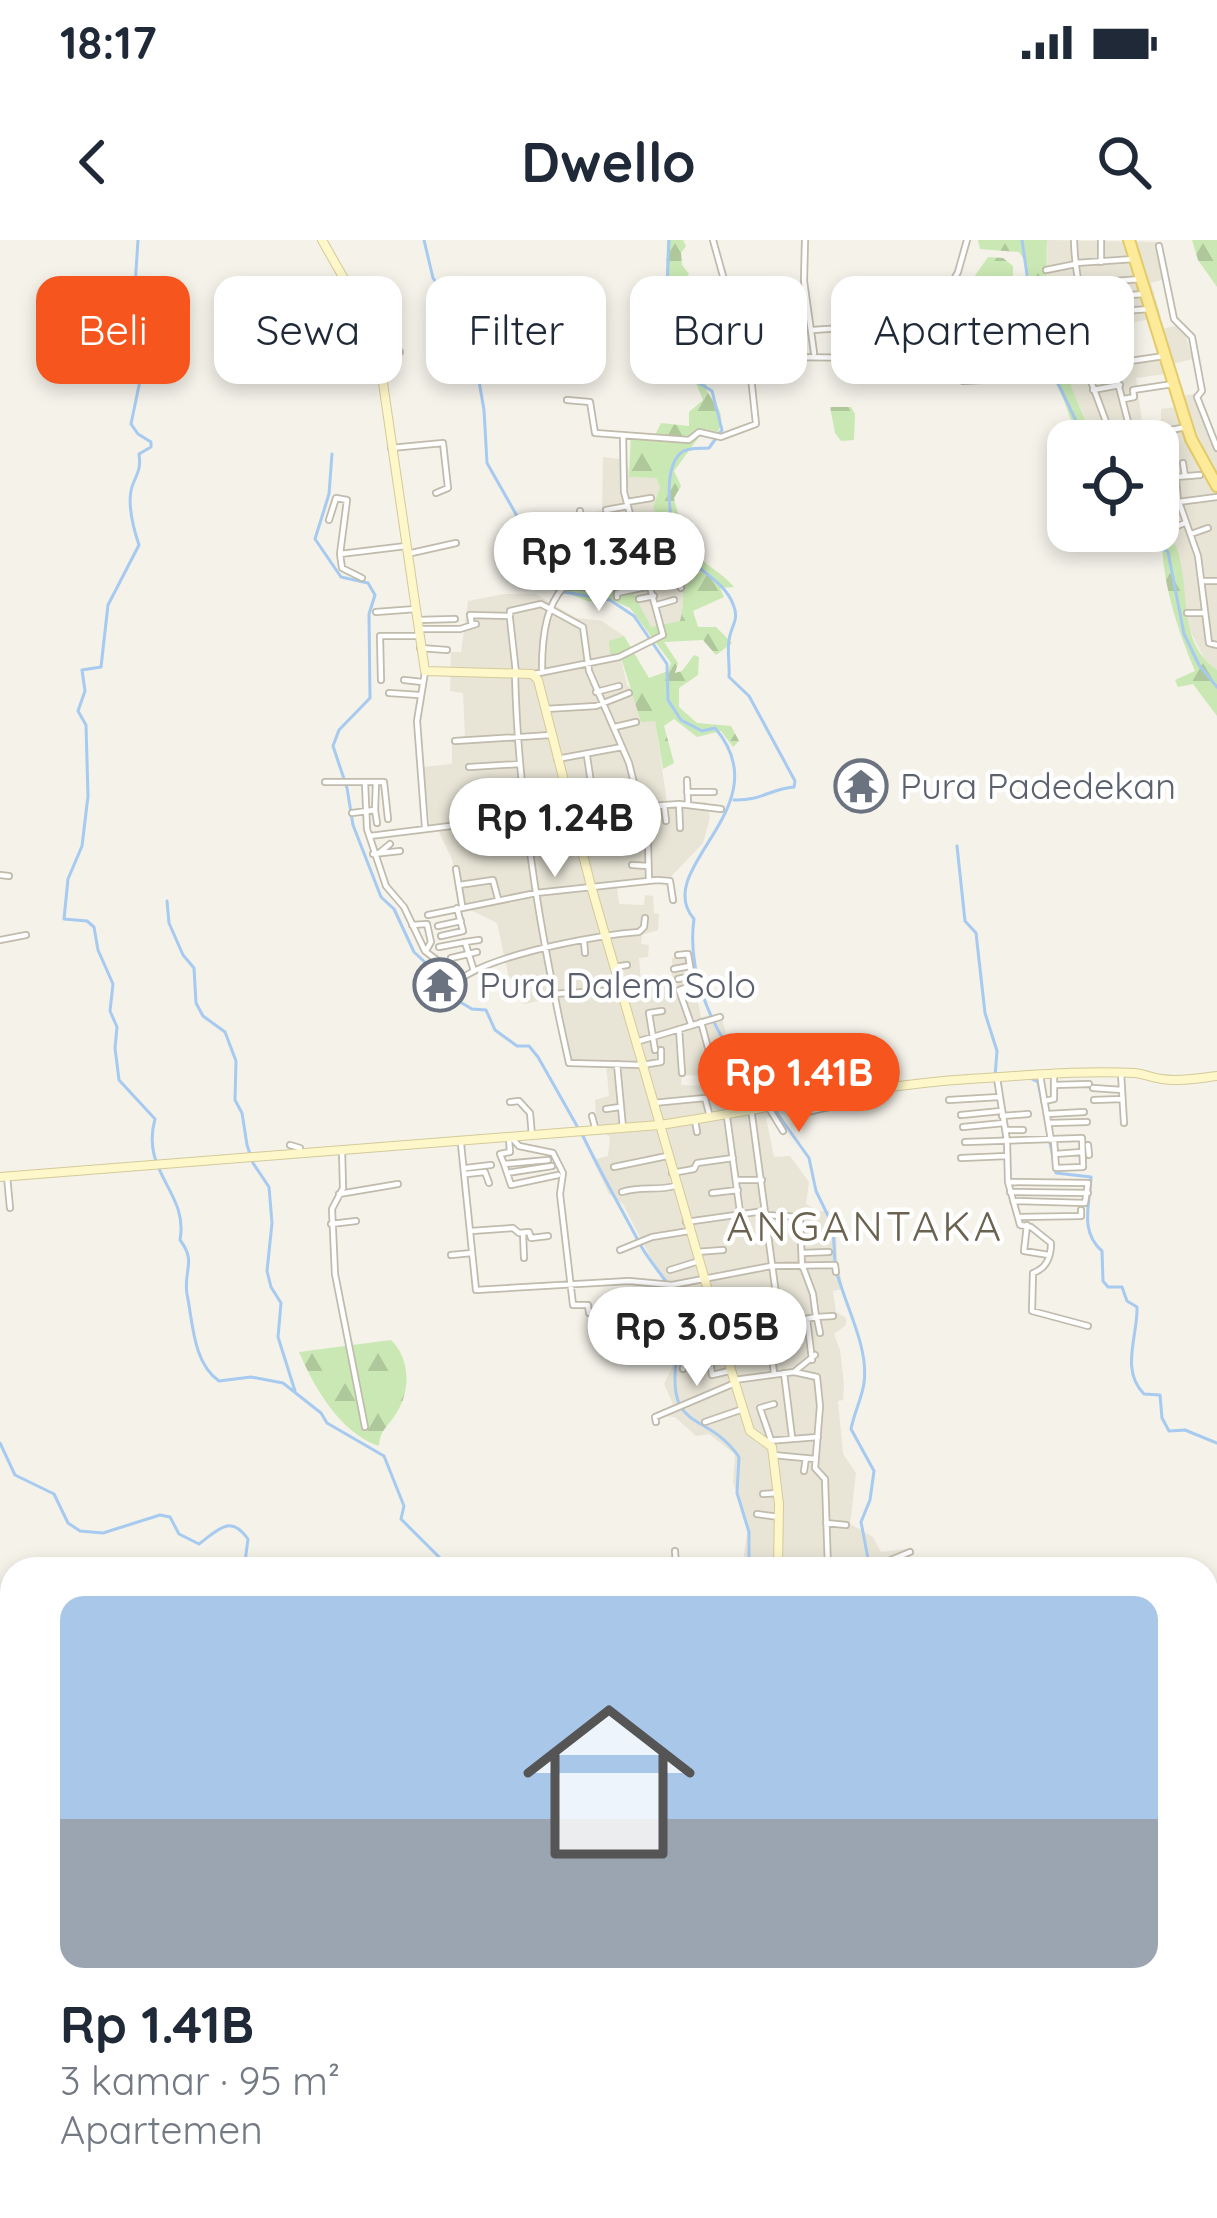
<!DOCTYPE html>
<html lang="id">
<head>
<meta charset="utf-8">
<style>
  :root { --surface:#fff; --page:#f2f2f3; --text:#1f2937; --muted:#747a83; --accent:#f7551e }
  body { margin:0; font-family:Quicksand,sans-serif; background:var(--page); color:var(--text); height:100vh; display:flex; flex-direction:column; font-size:45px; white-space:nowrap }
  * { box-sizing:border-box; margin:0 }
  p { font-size:39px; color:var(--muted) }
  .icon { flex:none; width:66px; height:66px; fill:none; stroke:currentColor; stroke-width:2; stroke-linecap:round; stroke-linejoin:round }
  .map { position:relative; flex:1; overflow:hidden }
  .details { position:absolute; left:0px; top:1317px; width:1218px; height:663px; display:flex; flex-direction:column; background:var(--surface); border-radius:36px 36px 0 0; box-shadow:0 6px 18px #0003 }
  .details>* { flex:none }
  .banner { position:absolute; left:36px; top:36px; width:1146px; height:108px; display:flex; gap:24px }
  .controls { position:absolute; left:1047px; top:180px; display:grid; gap:24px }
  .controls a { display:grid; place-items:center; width:132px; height:132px; border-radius:24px; background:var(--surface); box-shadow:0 6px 18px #0003; font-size:60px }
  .price { position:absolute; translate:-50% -102px; padding:0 27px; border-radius:42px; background:#fff; color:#222; font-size:39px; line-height:78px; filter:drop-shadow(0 3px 6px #0008) }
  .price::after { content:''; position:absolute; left:50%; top:72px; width:36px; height:27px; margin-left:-18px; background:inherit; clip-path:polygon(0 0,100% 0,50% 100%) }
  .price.active { background:var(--accent); color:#fff }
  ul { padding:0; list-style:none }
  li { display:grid; align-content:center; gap:24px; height:636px; padding:0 60px }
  li span { display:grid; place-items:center; height:372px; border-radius:24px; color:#555 }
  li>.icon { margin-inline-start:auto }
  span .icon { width:216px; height:216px; fill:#fffc; stroke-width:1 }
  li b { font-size:51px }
  .pill { padding:0 42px; border-radius:24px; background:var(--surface); box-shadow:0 6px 18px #0003; font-size:42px; line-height:108px }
  .pill.active { background:var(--accent); color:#fff }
  .status { display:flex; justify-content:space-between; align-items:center; height:84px; padding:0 60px; background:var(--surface); direction:ltr }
  .status svg { height:33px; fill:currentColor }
  header { display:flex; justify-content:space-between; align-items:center; height:156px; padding:0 60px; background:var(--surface); font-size:54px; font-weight:700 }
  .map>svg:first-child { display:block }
  .residential { fill:#e8e5d7 }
  .forest { fill:url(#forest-firs) }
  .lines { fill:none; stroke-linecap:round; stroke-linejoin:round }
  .stream { stroke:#a7caf0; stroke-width:3 }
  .river { stroke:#a7caf0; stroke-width:8 }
  .street-casing { stroke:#c0bbac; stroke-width:8 }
  .secondary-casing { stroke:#d4ca9a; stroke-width:10 }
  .primary-casing { stroke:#e3cb69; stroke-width:14 }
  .street { stroke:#fff; stroke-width:4.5 }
  .secondary { stroke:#fef7ca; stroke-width:8 }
  .primary { stroke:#fdeb9a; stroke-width:10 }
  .labels { text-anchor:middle; stroke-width:9; stroke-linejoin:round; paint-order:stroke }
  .worship-label { font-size:36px; fill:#5b616d; stroke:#fff; text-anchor:start }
  .quarter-label { font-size:42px; letter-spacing:3px; fill:#6b634f; stroke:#fff }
</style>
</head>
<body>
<div class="status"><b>18:17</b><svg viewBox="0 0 49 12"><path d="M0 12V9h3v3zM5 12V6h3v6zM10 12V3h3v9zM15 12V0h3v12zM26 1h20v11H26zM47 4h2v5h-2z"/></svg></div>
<header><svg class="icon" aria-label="back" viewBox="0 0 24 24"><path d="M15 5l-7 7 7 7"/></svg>Dwello<svg class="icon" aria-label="search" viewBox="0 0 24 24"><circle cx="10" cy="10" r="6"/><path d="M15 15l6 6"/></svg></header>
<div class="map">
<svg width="1217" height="1978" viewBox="0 0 1217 1978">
  <defs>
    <pattern id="forest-firs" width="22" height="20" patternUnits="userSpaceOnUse" patternTransform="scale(3)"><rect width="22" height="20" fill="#cae8b3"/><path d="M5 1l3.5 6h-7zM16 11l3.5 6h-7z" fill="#afc89b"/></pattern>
  </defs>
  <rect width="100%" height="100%" fill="#f4f2e9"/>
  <path class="residential" d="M1047 0 1156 2 1165 39 1151 43 1161 77 1115 86 1117 102 1130 113 1132 124 1162 118 1155 91 1182 84 1193 119 1172 124 1173 133 1136 138 1142 182 1161 180V169L1176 167 1180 156 1195 154 1217 202V430L1206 422 1188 387 1176 307 1158 291V201H1113L1111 189H1091L1070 148 1048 67Z
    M603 217 627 220 630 237 656 238 660 247 653 267 674 307 686 357 680 381 651 388 633 352 602 344 591 324 594 301 546 310 535 277 602 271Z
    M504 354H536L576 378 602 381 624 396 610 401 611 414H620L627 445 655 480 667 563 706 562 710 578 703 603 667 641 617 647 619 664 644 665 645 655 653 656 654 673 659 674 658 690 642 695 641 704 649 705 648 717 639 718 641 742 672 737V718L688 714 701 777 721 773 732 821 729 830 713 836 682 835 681 845 717 846 722 865 750 861 729 837 738 829 775 854 829 843 831 852 870 847 871 861 794 879 783 874 766 878 774 917 790 916 809 942 806 964 818 971 836 972 837 1017 843 1049 833 1051 836 1072 846 1078V1085L834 1094 840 1110 844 1145 843 1160 838 1161 843 1214 856 1233 850 1284 873 1297 881 1312 905 1309 918 1329H742L748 1286 733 1242 735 1214 709 1194 696 1196 675 1177 660 1176 673 1164 664 1144 680 1111 691 1097 686 1072 661 1038 623 964 609 954 593 920 608 916 610 897 597 887 595 860 609 856 606 823H571L553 758 524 764 508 734 497 683 462 666 452 619 436 586H430L423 527 452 524V500L465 495 463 453 450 451 451 412H461L468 361Z"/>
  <path class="forest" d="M667 0H683L686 6 681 13 682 25 689 34 681 42 693 50 695 62 688 70C694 86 709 136 706 150 716 164 727 175 718 192L705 189 674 231 681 246 674 258C675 266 686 300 689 306 699 322 722 332 734 347L720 348 724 357 693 371 698 387H716L732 403 716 415 703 400 664 402 678 423 675 433 682 431 694 415 699 417 698 435 679 448V467L697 483 731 486 739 501 733 507 721 491 697 497 674 479 664 486 674 523 663 529 655 481 641 482 620 414H610L609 401 624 396 649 438 668 431 671 423 630 368 600 355 590 362 565 352 554 341 560 336 558 326 549 319 546 310 593 301 601 317 591 324 602 344 633 352 651 387 680 381C691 340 672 304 653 267L660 247 656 238 629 237 631 192 655 195 661 183 689 186V172L703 160 695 141 697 133 683 115 684 87 677 78 679 61 666 42Z
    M978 0H1047C1044 70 1059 126 1090 189H1111L1113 201C1060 201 1077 170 1051 137L984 140 983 134 989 132 1041 130 1042 114 1052 110 1048 99 1031 82C1026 57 1036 34 1019 12L980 9Z
    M1192 0H1217V47L1198 20Z
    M988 17 1003 18 1013 26V80L972 79 978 55 974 37Z
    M830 167H851L855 174 854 200 841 201 835 193Z
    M1137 291H1158L1176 306C1192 348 1175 400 1217 430V476L1193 444 1178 447 1175 440 1195 431C1178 391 1165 352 1162 308Z
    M391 1100C410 1118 411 1150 397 1172 389 1186 380 1189 379 1206 340 1193 314 1147 299 1112Z"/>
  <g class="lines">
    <path class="stream" d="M138 0 135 46 148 102 131 184 138 194 151 202V207L139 214C141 228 138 232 133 244 126 261 134 290 139 305L108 365 101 427 82 430 85 451 78 471 86 485 88 556 82 606 68 639 64 679 87 681 94 687 98 710 113 744 110 771 117 787 115 808 119 840 155 879C140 933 189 952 180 1000 197 1022 183 1031 187 1054 193 1083 193 1123 219 1141L251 1137 283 1143 321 1173 327 1183 384 1216 404 1266 401 1279 442 1320 445 1329
      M424 0 433 38 461 77 472 101 484 170 487 223 517 276 520 302 533 336 558 351 610 360 634 376 667 424 668 460 681 480 702 491 715 488C783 567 650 628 694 679 687 727 708 780 736 819 747 833 766 843 778 856L777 873 809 918 816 951 833 986 835 1024
      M669 0 667 48 676 62 674 75 685 94 688 128 699 143 712 151 722 190 709 208C701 209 690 207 682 212 661 226 669 291 682 310 696 331 723 339 733 364 740 380 731 385 729 400 727 412 730 426 729 437L749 456 795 541 794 547C770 549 761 561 734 560
      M1022 0 1033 76 1052 100 1055 137 1078 185 1091 201
      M332 214 329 254 315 299 341 337 368 343 375 355 369 374 370 458 339 490 333 506 347 548 353 585 381 657 394 669 414 712 445 741 450 756 472 769 486 770 495 790 517 806H529L538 817 577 886
      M1143 291 1168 312 1184 394 1199 425 1217 447
      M957 606 965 681 976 693 985 773 997 811 995 837
      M167 661 169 683 183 715 194 728 196 763 203 776 225 792 236 821 235 860 242 873 247 905 253 923 269 947 272 983 267 1031 271 1047 281 1063 278 1097 295 1151
      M1032 839 1038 842 1056 933 1091 937C1090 964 1079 991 1102 1011L1103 1041 1108 1047H1122L1127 1061 1137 1067C1138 1096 1120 1130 1144 1154L1160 1155 1162 1178 1169 1191 1185 1190 1217 1203
      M582 894C600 932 621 968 640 1004 654 1032 699 1071 692 1104L677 1114C665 1195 706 1169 739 1217L737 1253 749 1292V1329
      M837 1033C846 1067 869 1108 864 1143 862 1158 854 1173 851 1189L874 1231 870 1260 861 1282 870 1329
      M0 1203 15 1235 54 1254 68 1283 80 1291 103 1293 160 1275 170 1277 179 1294 199 1304C217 1291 230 1273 248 1299L244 1329
      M1217 1846 1211 1868 1217 1935
      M584 1968 592 1978
      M682 1968 690 1978
      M1084 1968 1087 1978"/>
    <path class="river" d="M0 1405 12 1402
      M92 1968 93 1978"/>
    <g class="street-casing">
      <path id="street" d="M713 0 751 137
        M805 0 804 41 814 113
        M1074 0C1075 39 1086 84 1102 120H1112L1133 201
        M1101 0V22
        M1159 6 1174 79 1192 97 1202 151 1197 157 1217 208
        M1076 23 1134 19
        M1046 30 1076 24
        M1078 41 1045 49C1046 69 1049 63 1058 75 1067 88 1072 108 1082 122
        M1115 41 1141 39
        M1114 56 1145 54
        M1070 69 1086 66
        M1107 72 1150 69
        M812 90 859 87 857 64 897 62 896 129
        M1067 98 1091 92
        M378 113 400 112
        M1130 121 1164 116
        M1085 125 1108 187
        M947 135 948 86 942 61 958 32 967 0
        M1093 150 1120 145
        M1124 159 1134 157 1133 150 1173 144
        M567 160 590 162 595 193 689 200 699 192 721 197 756 184 751 137 776 120 790 117 868 118 876 128 894 129 898 134 945 133 963 141 982 140 1045 133 1102 120
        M1154 193 1187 187
        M391 208 443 203 448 248 436 253
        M1183 223 1185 236
        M1200 235 1176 237 1178 262 1217 257
        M1158 242H1176
        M627 262 651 258
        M1158 263 1179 262 1198 316 1209 403 1217 405
        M1158 268 1159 276
        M606 270 628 266
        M580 271 585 297 594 300 604 321
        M581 276 544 280 547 303 585 297
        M329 280 336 258 347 260 340 314 406 306
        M543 292 582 286
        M1162 292 1185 283
        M1191 294 1208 288
        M637 298 662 292
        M340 314 342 328 362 338
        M407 314 456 303
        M644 319 669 312
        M675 335 681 348
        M1202 341H1217
        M650 342 692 326
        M617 357V353L651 346
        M639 359 654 356
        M657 365 674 360
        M376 372 416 369
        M1187 373H1204
        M510 379 516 433
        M417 380 455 379
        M472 385 470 375 510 376V371L541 364 583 387 589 431 629 523 640 567
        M418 389H460L476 384
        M420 408 447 410
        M542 429C542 349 567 330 640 310
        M425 432 417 481 425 587
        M515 433C518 564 540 695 569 823L642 825 661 822V810
        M534 434 619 417 663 395 624 252 623 195
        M381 440 380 396H418
        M404 440 422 442
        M596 452 619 446
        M389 453 419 455
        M545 469 596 466 629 453
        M615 487 636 482
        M455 501 551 495
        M587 516 595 570
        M557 519 622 507
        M469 527 520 524
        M687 540 688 564
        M325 542H384L388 579
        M365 542 367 589 386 646 404 667 425 711 459 737
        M687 552H714
        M679 564 680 588
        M664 565 666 581
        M647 569 649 641
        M375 570 377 583
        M571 572 679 564 721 569
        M352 573 375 570 376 542
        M493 580 495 608
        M370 596 523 577
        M379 613 390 604
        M373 614 400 611
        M632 625 648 626
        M456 629 462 665
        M0 635 9 636
        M459 645 493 640 498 659
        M428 675 536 653 657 640 670 641 673 660
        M412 685 427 684 431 702 427 709
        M438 686 461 681
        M441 696 463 691 457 668
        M0 700 26 695
        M584 701 585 713
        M465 702 479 700
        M439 707 465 702 474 731
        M678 715 688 714 693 745 679 750 691 784
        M451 718 477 712
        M614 727 627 725
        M674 729 690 726
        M678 739 691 736
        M449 752C463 718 602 694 639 692L644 687 645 678
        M552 754 618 750
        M701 782 714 830
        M679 789 682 833
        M636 802 720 777
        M655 810 649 773 662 771
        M617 824 623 888
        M1121 833 1124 883
        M1040 835 1051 900
        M997 838 1007 901 1008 942 1020 985 1031 987 1051 1003C1051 1017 1047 1028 1033 1033L1032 1071 1088 1086
        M750 845 767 865 783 891
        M1054 845 1089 844
        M1093 848 1122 850
        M949 860 999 857
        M1094 860 1122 859
        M1044 861 1054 859V835
        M510 862 519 861 530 873 532 896
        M653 863 705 858 710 877
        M789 863 794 875 838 865
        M751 868 780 1084
        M606 869 620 867
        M1048 874 1084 872
        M961 875 1001 871
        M592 876 596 891
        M1002 876 1028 874
        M727 877 740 972
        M695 880 697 892
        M1049 883 1087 882
        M963 887 1004 883
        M1005 890H1023
        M511 897 519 906 553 913 563 933 560 954 573 1065H588L589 1073
        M509 899 510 912 500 914 504 924 548 920
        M965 902 1082 898 1083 927 1056 928 1054 900
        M461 904 476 1050 629 1041 672 1045 771 1026 835 1025 836 1032
        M290 905 300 908
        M1088 905 1089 915
        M342 910 343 948 332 969 335 1034 365 1187
        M1055 914 1082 912
        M961 918 1007 916
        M504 924 511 945 558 935
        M614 927 667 916
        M466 928 491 925
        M507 933 552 926
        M672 933 694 929 697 923 733 918
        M466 934 485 932 489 943
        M7 936 10 968
        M738 940H762
        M1008 942 1088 943 1085 963 1013 961
        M622 952C641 946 657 951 675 946
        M1010 952 1088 953
        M712 953 738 950
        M339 954 398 944
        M766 975 800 977 802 1027
        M1019 977 1081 976V970
        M686 982 764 971
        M331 984 356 981
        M1027 985 1024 1011 1049 1015
        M471 991 513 988 519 993 529 992 531 998 548 996
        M523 993 524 1018
        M620 1010 652 997 689 991
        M696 1012 723 1010
        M802 1013 829 1012
        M451 1015 472 1013
        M670 1030 699 1021
        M755 1062 776 1059
        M740 1068 744 1090
        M816 1077 833 1076
        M817 1078 820 1093
        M807 1079 812 1120
        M718 1085 732 1079
        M768 1086 774 1133
        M721 1095 816 1077 813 1054 803 1027
        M709 1111 712 1135 729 1131
        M725 1111 755 1107
        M683 1129 684 1114 723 1108
        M794 1132 815 1115
        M784 1133 792 1197
        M734 1140 794 1132 817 1137 820 1166 815 1228 825 1239 828 1329
        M656 1182 655 1177 735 1143
        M705 1182 743 1169
        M771 1200 760 1168 774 1164
        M767 1201 818 1197
        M773 1215 815 1219
        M804 1231 806 1218
        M763 1254 778 1253
        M757 1274 779 1277
        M826 1283 846 1285
        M675 1311 676 1326
        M676 1329H733
        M835 1329H860
        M869 1329 910 1312
        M0 1562 6 1587
        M0 1587 12 1586
        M0 1640H12
        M1206 1702H1217
        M0 1718 12 1717
        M0 1748 12 1747
        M0 1823 12 1822
        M0 1829 12 1887
        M0 1893 2 1901
        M0 1927 12 1928
        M170 1968 171 1978
        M466 1968 467 1978
        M540 1968 545 1978
        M568 1968 574 1978
        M685 1968 693 1974 708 1968
        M750 1968 751 1978
        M1126 1968 1130 1978
        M1144 1968 1147 1978
        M182 1972H189L190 1977 206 1975
        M927 1974 928 1978
        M796 1975H825
        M410 1978 427 1977
        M456 1978 460 1968
        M868 1978 878 1973"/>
    </g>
    <g class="secondary-casing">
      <path id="secondary" d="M322 0 376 95 425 431 532 434 538 440 591 646 731 1130 750 1191 772 1207 779 1264 778 1329
        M526 577 571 572
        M0 937 659 885C762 870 864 846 969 839 1023 836 1080 830 1135 833 1144 834 1153 838 1162 839 1179 842 1199 838 1217 836
        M1206 1637H1217
        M1206 1911 1217 1908
        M0 1928 12 1949
        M25 1968 28 1978
        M632 1968 642 1978
        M905 1968 907 1978
        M206 1978V1968"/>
    </g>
    <g class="primary-casing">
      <path id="primary" d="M1129 0 1191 199 1217 246"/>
    </g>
    <use href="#street" class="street"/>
    <use href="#secondary" class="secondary"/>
    <use href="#primary" class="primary"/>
  </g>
  <defs>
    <g id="temple-ring" transform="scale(2.7)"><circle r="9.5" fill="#fff" stroke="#6b7280" stroke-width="1.5"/><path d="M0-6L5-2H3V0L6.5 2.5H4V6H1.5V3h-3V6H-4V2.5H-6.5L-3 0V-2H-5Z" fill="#6b7280"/></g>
  </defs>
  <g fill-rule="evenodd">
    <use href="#temple-ring" x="861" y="546"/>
    <use href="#temple-ring" x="440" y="745"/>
  </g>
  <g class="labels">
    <g class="worship-label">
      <text x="900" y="559">Pura Padedekan</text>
      <text x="479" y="758">Pura Dalem Solo</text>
    </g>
    <g class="quarter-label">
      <text x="865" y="1001">ANGANTAKA</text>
    </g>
  </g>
</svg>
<div class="controls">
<a><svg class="icon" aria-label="locate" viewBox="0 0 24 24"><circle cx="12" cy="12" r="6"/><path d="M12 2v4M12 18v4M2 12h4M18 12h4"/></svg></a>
</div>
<b class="price" style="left:599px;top:374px">Rp 1.34B</b>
<b class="price" style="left:555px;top:640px">Rp 1.24B</b>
<b class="price active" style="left:799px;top:895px">Rp 1.41B</b>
<b class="price" style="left:697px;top:1149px">Rp 3.05B</b>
<div class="banner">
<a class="pill active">Beli</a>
<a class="pill">Sewa</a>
<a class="pill">Filter</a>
<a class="pill">Baru</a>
<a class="pill">Apartemen</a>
</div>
<section class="details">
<ul>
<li><span style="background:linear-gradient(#a9c7e8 60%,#9aa5b1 0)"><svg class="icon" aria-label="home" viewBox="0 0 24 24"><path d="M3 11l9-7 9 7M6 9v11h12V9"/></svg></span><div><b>Rp 1.41B</b><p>3 kamar · 95 m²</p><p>Apartemen</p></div></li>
</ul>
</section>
</div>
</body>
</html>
